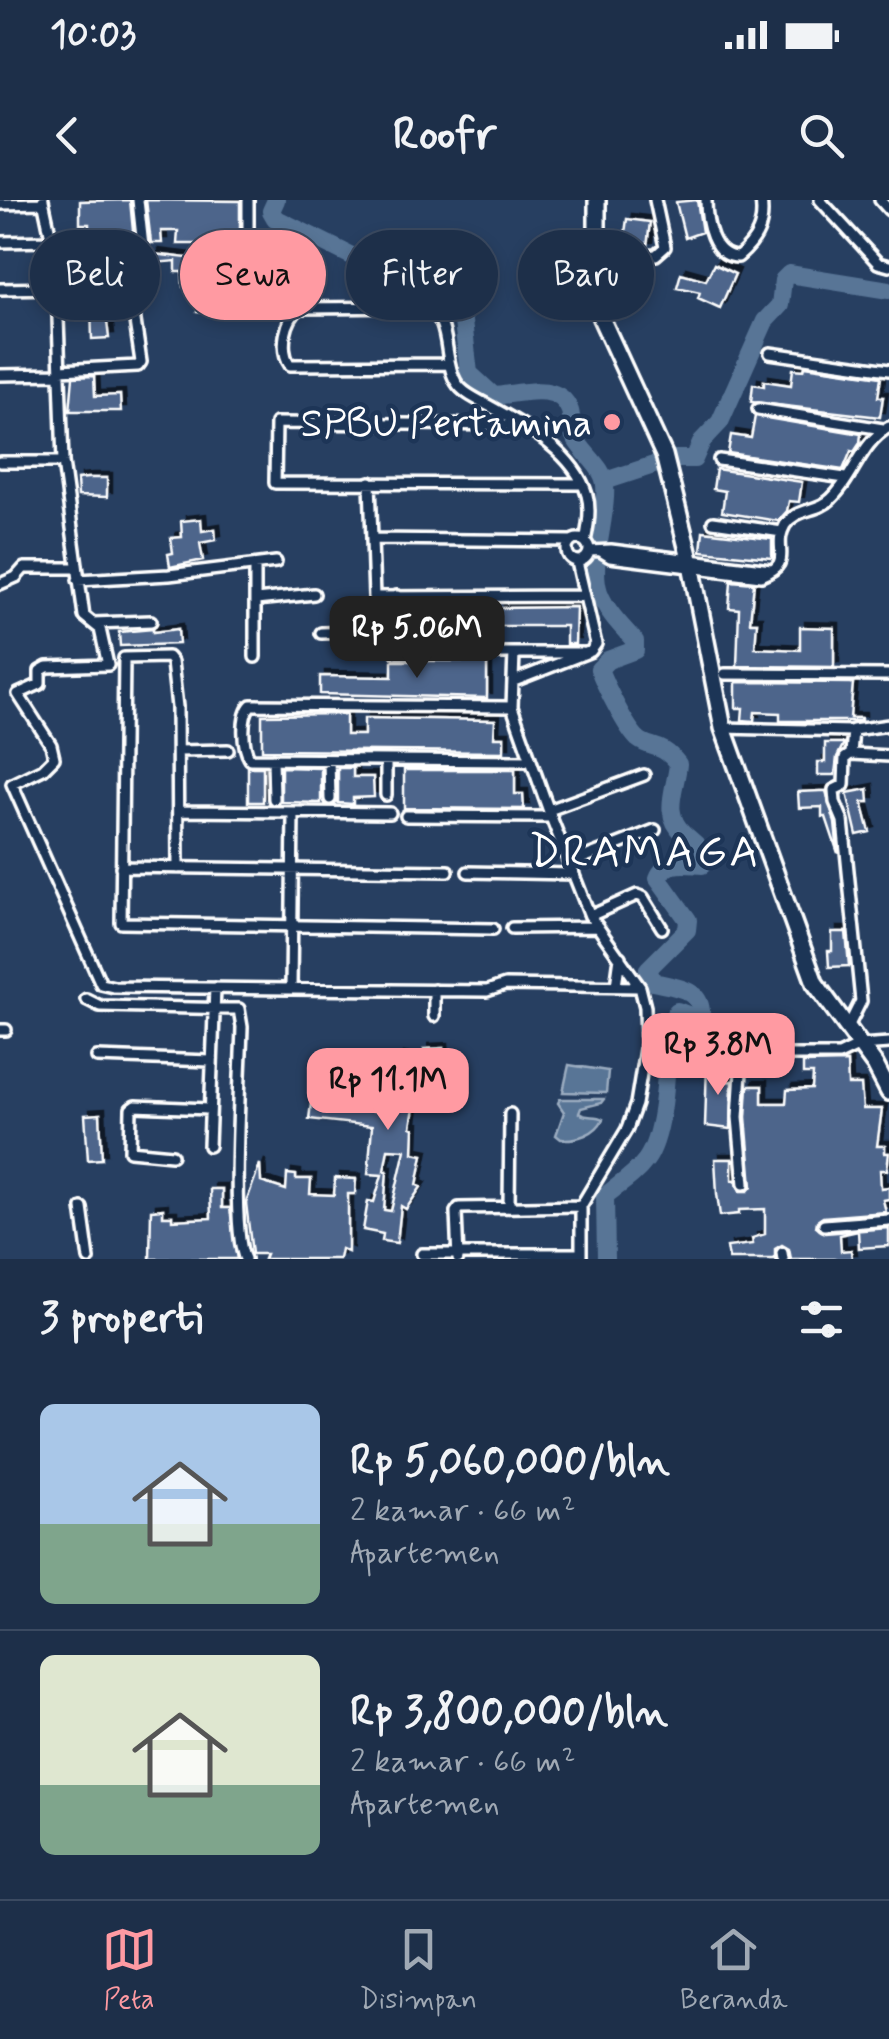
<!DOCTYPE html>
<html lang="id">
<head>
<meta charset="utf-8">
<style>
  :root { --surface:#1d2f49; --page:#253750; --text:#f1f3f6; --muted:#a0a9b4; --line:#3b4a61; --accent:#ff9aa2 }
  body { margin:0; font-family:Mynerve,sans-serif; background:var(--page); color:var(--text); height:100vh; display:flex; flex-direction:column; font-size:38px; white-space:nowrap }
  * { box-sizing:border-box; margin:0 }
  p { font-size:32px; color:var(--muted) }
  .icon { flex:none; width:55px; height:55px; fill:none; stroke:currentColor; stroke-width:2; stroke-linecap:round; stroke-linejoin:round }
  .map { position:relative; height:1059px; overflow:hidden }
  .sheet { display:flex; flex-direction:column; background:var(--surface); flex:1 }
  .sheet>* { flex:none }
  .hud { position:absolute; left:30px; top:30px; width:830px; height:90px; display:flex; gap:20px }
  .price { position:absolute; translate:-50% -85px; padding:0 22px; border-radius:20px; background:var(--accent); color:#111; font-size:32px; line-height:65px; filter:drop-shadow(0 2px 5px #0008) }
  .price::after { content:''; position:absolute; left:50%; top:60px; width:30px; height:22px; margin-left:-15px; background:inherit; clip-path:polygon(0 0,100% 0,50% 100%) }
  .price.selected { background:#222; color:#fff }
  ul { padding:0; list-style:none }
  li { display:flex; align-items:center; gap:30px; height:250px; padding:0 40px }
  li+li { border-top:2px solid var(--line) }
  li span { display:grid; place-items:center; flex:none; width:280px; height:200px; border-radius:15px; color:#555 }
  li>.icon { margin-inline-start:auto }
  span .icon { width:120px; height:120px; fill:#fffc; stroke-width:1 }
  li b { font-size:42px }
  h2 { display:flex; justify-content:space-between; align-items:center; height:120px; padding:0 40px; font-size:42px }
  .tag { padding:0 35px; border-radius:45px; background:var(--surface); box-shadow:0 5px 15px #0003,0 0 0 2px var(--line); font-size:35px; line-height:90px }
  .tag.selected { background:var(--accent); color:#111 }
  .status { display:flex; justify-content:space-between; align-items:center; height:70px; padding:0 50px; background:var(--surface); direction:ltr }
  .status svg { height:28px; fill:currentColor }
  header { display:flex; justify-content:space-between; align-items:center; height:130px; padding:0 40px; background:var(--surface); font-size:45px; font-weight:700 }
  .menu { display:flex; justify-content:space-around; align-items:center; height:140px; border-top:2px solid var(--line); background:var(--surface); font-size:28px; color:var(--muted) }
  .menu a { display:grid; justify-items:center; gap:5px }
  .menu .selected { color:var(--accent) }
  .map>svg:first-child { display:block }
  .water { fill:#587596; stroke:#9bacc0; stroke-width:2.5 }
  .lines { fill:none; stroke-linecap:round; stroke-linejoin:round }
  .river { stroke:#587596; stroke-width:18 }
  .building { fill:#4d658b; stroke:#fff; stroke-width:2.5; fill-rule:evenodd; filter:url(#shadow) }
  .minor-casing { stroke:#fff; stroke-width:16 }
  .primary-casing { stroke:#fff; stroke-width:22 }
  .minor { stroke:#1d3557; stroke-width:9 }
  .primary { stroke:#1d3557; stroke-width:15 }
  .poi-dot { fill:#ff9aa2; stroke:#1d3557; stroke-width:4 }
  .labels { text-anchor:middle; stroke-width:9; stroke-linejoin:round; paint-order:stroke }
  .poi-label { font-size:40px; fill:#fff; stroke:#1d3557; text-anchor:end }
  .quarter-label { font-size:45px; letter-spacing:2.5px; fill:#fff; stroke:#1d3557 }
</style>
</head>
<body>
<div class="status"><b>10:03</b><svg viewBox="0 0 49 12"><path d="M0 12V9h3v3zM5 12V6h3v6zM10 12V3h3v9zM15 12V0h3v12zM26 1h20v11H26zM47 4h2v5h-2z"/></svg></div>
<header><svg class="icon" aria-label="back" viewBox="0 0 24 24"><path d="M15 5l-7 7 7 7"/></svg>Roofr<svg class="icon" aria-label="search" viewBox="0 0 24 24"><circle cx="10" cy="10" r="6"/><path d="M15 15l6 6"/></svg></header>
<div class="map">
<svg width="889" height="1059" viewBox="0 0 889 1059">
  <defs>
    <filter id="shadow"><feDropShadow dx="5" dy="-5" stdDeviation="0" flood-color="#0009"/></filter>
  </defs>
  <rect width="100%" height="100%" fill="#273f61"/>
  <filter id="ink" filterUnits="userSpaceOnUse"><feTurbulence type="fractalNoise" baseFrequency=".01" numOctaves="2"/><feDisplacementMap in="SourceGraphic" scale="20" xChannelSelector="R" yChannelSelector="G"/><feConvolveMatrix kernelMatrix="1 2 1 2 8 2 1 2 1" color-interpolation-filters="sRGB"/></filter>
  <g filter="url(#ink)">
    <path class="water" d="M569 865 608 871 606 893 563 892Z
      M560 899H604L601 903 581 908 579 913C587 919 595 914 603 919 596 934 577 940 561 939L556 935 564 912 558 903Z"/>
    <g class="lines">
      <path class="river" d="M276 0 271 11 275 18 366 63H375L409 48 420 54 462 113 469 173 494 196C516 195 559 179 570 211 572 218 571 226 573 234 580 252 604 266 605 285 608 317 589 362 599 392 606 411 622 427 635 441V450L608 460 599 469C605 485 626 528 638 539 651 550 660 541 678 564 676 589 661 613 684 634 693 642 701 647 707 658L702 665C685 664 665 660 658 678L688 720 687 730 648 769 653 782C673 787 699 787 701 811L693 817 677 811 670 822C666 858 667 931 646 960 635 975 620 984 605 996L606 1059
        M605 281 672 259H694L702 241 720 222 765 121 780 105 783 80 789 74 889 90"/>
    </g>
    <path class="building" d="M130 0 134 41 118 42V31H89V24H80V1Z
      M146 0 240 1V35L243 40 251 41 250 58 259 60 257 74 232 70 236 49 212 48V44H177L178 31H161L162 43H151Z
      M697 0 702 32 685 38 676 2Z
      M627 19 650 22 647 47H623Z
      M153 54 213 61 212 72H235V87H212L211 113 197 112 198 95H194L195 87H183L182 72H176V61L154 63Z
      M81 62 82 75 90 74 92 86 103 90 109 138 92 139 91 105 70 107 66 63Z
      M714 64 735 74 720 108 698 98 700 92 677 87 681 73 706 80Z
      M805 166 881 177 878 197H883L880 217 751 202 753 184 764 186V181L791 185 793 169 804 170Z
      M94 176 95 196 120 195 121 211H70L73 177Z
      M755 216 861 234 860 243 854 252 851 251 843 270 728 253 731 235 751 238Z
      M716 269 802 282 799 302 789 301 787 311 778 321 722 312 725 291 713 289Z
      M88 278H107V297L78 296 77 279Z
      M201 319 202 331 215 329 216 340 200 343 203 360 170 367 168 354 173 353 171 338 182 337 181 321Z
      M703 331 772 339V358L701 351Z
      M731 381 754 383 750 422H757L755 448 800 450V427L834 428V467L737 466 739 409 729 408Z
      M407 406H473L474 442H407Z
      M576 407 575 444H566V426H499V408Z
      M153 429V432L178 429 179 444 120 446 119 432Z
      M392 461H487V498L320 494V476L392 477Z
      M736 482 853 483 850 518H861V521H780V513L755 512 754 521 742 520 743 508H736Z
      M346 514V535H364V518L495 520 494 537H504V552L262 550V515Z
      M825 543H844L837 557 835 575H818V562H825Z
      M248 567H263V602H248Z
      M281 567 321 568V603L281 602Z
      M338 568H353V577H373L374 597 353 598V604L338 603Z
      M404 570H515V594H523L524 609 404 608Z
      M868 589 869 602H862L870 632 857 635 847 593Z
      M821 591H826L835 623 838 653 826 617H822V607L799 608 798 592Z
      M832 732H846L849 766 829 767 828 751H832Z
      M443 848 445 877 438 904 415 900 411 927 414 928 413 953 423 955 417 985 421 987 406 1009 401 1006 397 1043 382 1041 383 1034 363 1030 368 1001 374 1002 382 975 368 974 372 926 309 919 314 880 348 883 346 909 373 911 376 884 394 885 399 858 425 862 424 849ZM388 949 405 950 391 1011 384 1010 387 971H384Z
      M847 862 848 885H861L863 909H882L877 946H885V953H889L887 970H880L881 988 889 987V999L883 1000 886 1012 823 1017 817 1021 816 1027 825 1033 889 1028V1046L859 1048 858 1031 840 1035 841 1051 851 1050 852 1059H791L789 1049 782 1045 775 1049V1059H729L727 1047 753 1044 752 1038 765 1034V1009L739 1010V1014L720 1016 717 994 715 959H732V980H736L740 991H748L752 986 746 917 748 886H762V903H786L787 890 812 889 813 874H803V863Z
      M707 863H724V882L732 881 731 929 705 926Z
      M100 914 102 959 88 960 85 915Z
      M260 964 261 982 286 990 287 974 296 975V979H311L310 994 334 995 335 978 356 979 355 994H348V1052L341 1049 339 1059H264L266 1054H252L246 1003Z
      M210 989H222V1008H230L237 1059H150L151 1010 163 1009V1016H172V1020L211 1018Z"/>
    <g class="lines">
      <g class="minor-casing">
        <path id="minor" d="M43 0 56 61 63 262 84 416 100 429 108 465 47 467 40 471V484L18 494 51 545 54 558 43 569 12 584 101 784 114 787 487 791 505 785 640 787
          M138 0 147 84
          M706 0C706 22 712 57 738 57 757 41 765 25 761 0
          M820 0 878 63 889 66
          M880 0 889 10
          M0 4 43 3
          M248 34V0
          M0 42 51 41
          M641 56 656 55 665 47 655 0
          M0 89 59 88
          M770 153 889 170
          M449 164 290 165C279 149 285 119 300 108L425 107C453 119 442 159 456 182 463 194 481 201 493 208 528 227 575 254 587 295 591 309 588 328 585 341
          M60 170 138 166 141 162 134 114
          M0 175 60 174
          M758 209 883 229
          M521 225 276 223 275 283 582 284
          M719 260 845 278
          M0 262H63
          M370 282 374 397 584 396
          M713 322 782 332
          M567 350a11 11 0 1 1 22 0a11 11 0 1 1-22 0Z
          M372 339 571 341
          M589 351 611 350 771 370
          M602 352 610 357 761 376C796 362 771 349 785 325 796 308 818 312 831 299 854 278 860 243 889 227
          M255 365V457
          M78 380 169 375 276 362
          M0 384 16 377 24 368H76
          M397 396V453H582
          M256 400 314 394
          M93 423 151 421
          M321 433 398 431
          M514 453 512 507 551 617 590 716 640 787 645 807 646 843 636 904 627 929 581 1006V1059
          M725 474 889 475
          M514 481 591 451 596 444 577 362
          M512 507 251 505C241 515 242 547 250 559L531 561
          M723 528 852 531
          M178 551 228 550
          M851 554 889 556
          M273 559 274 599
          M329 561 330 599
          M386 595V561
          M549 610 644 575
          M178 611 390 613
          M406 616 551 617
          M570 663 655 630
          M121 667 448 671
          M178 668 177 507 172 462 168 457 124 458 121 723 493 729
          M468 672 574 674
          M590 716 637 695 643 697 662 728
          M512 728 598 727
          M616 786 620 757
          M291 788 293 613
          M434 790V816
          M86 799 100 806 239 809 242 827C241 869 230 1032 245 1059
          M847 829 861 801 843 621 835 602 834 590 844 585 845 558 851 554 853 530 889 525
          M0 830H6
          M725 855H839L860 845 889 843
          M97 857 211 861
          M742 857 738 917 744 984
          M209 946 215 788
          M172 955 130 951 131 909 135 906 209 909
          M509 1006 510 914
          M82 1008 89 1059
          M824 1025 889 1020
          M782 1053 783 1059
          M422 1054H581
          M458 1059 456 1012 459 1008 581 1006"/>
      </g>
      <g class="primary-casing">
        <path id="primary" d="M597 0V89L601 118 664 255 690 359 723 528 815 783 875 865 889 892"/>
      </g>
      <use href="#minor" class="minor"/>
      <use href="#primary" class="primary"/>
    </g>
  </g>
  <circle class="poi-dot" cx="612" cy="222" r="10"/>
  <g class="labels">
    <g class="poi-label">
      <text x="592" y="236">SPBU Pertamina</text>
    </g>
    <g class="quarter-label">
      <text x="645" y="666">DRAMAGA</text>
    </g>
  </g>
</svg>
<b class="price selected" style="left:417px;top:481px">Rp 5.06M</b>
<b class="price" style="left:718px;top:898px">Rp 3.8M</b>
<b class="price" style="left:388px;top:933px">Rp 11.1M</b>
<div class="hud">
<a class="tag">Beli</a>
<a class="tag selected">Sewa</a>
<a class="tag">Filter</a>
<a class="tag">Baru</a>
</div>
</div>
<section class="sheet">
<h2>3 properti<svg class="icon" aria-label="filters" viewBox="0 0 24 24"><path d="M4 7h16M4 17h16"/><circle cx="9" cy="7" r="2"/><circle cx="15" cy="17" r="2"/></svg></h2>
<ul>
<li><span style="background:linear-gradient(#a9c7e8 60%,#7fa58c 0)"><svg class="icon" aria-label="home" viewBox="0 0 24 24"><path d="M3 11l9-7 9 7M6 9v11h12V9"/></svg></span><div><b>Rp 5,060,000/bln</b><p>2 kamar · 66 m²</p><p>Apartemen</p></div></li>
<li><span style="background:linear-gradient(#dfe7d0 65%,#7fa58c 0)"><svg class="icon" aria-label="home" viewBox="0 0 24 24"><path d="M3 11l9-7 9 7M6 9v11h12V9"/></svg></span><div><b>Rp 3,800,000/bln</b><p>2 kamar · 66 m²</p><p>Apartemen</p></div></li>
</ul>
</section>
<nav class="menu">
<a class="selected"><svg class="icon" aria-label="map" viewBox="0 0 24 24"><path d="M3 6l6-2 6 2 6-2v14l-6 2-6-2-6 2zM9 4v14M15 6v14"/></svg>Peta</a>
<a><svg class="icon" aria-label="saved" viewBox="0 0 24 24"><path d="M7 4h10v16l-5-4-5 4z"/></svg>Disimpan</a>
<a><svg class="icon" aria-label="home" viewBox="0 0 24 24"><path d="M3 11l9-7 9 7M6 9v11h12V9"/></svg>Beranda</a>
</nav>
</body>
</html>
